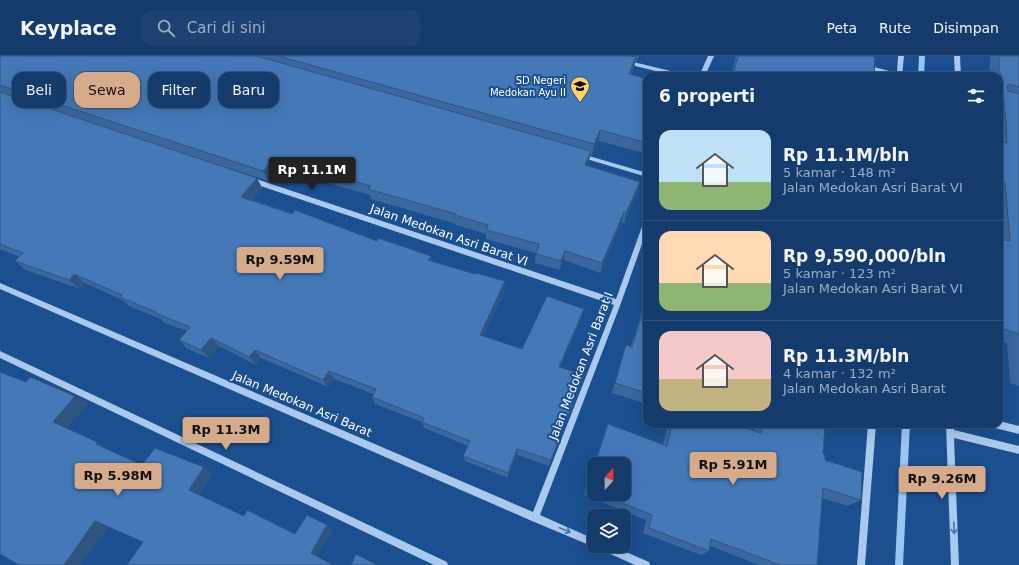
<!DOCTYPE html>
<html lang="id">
<head>
<meta charset="utf-8">
<style>
  :root { --surface:#143b6b; --page:#1d4271; --text:#f1f3f6; --muted:#9dadc1; --line:#33557e; --accent:#d6ab8b }
  body { margin:0; font-family:"DejaVu Sans",sans-serif; background:var(--page); color:var(--text); height:100vh; display:flex; flex-direction:column; font-size:15px; white-space:nowrap }
  * { box-sizing:border-box; margin:0 }
  p { font-size:13px; color:var(--muted) }
  .icon { flex:none; width:22px; height:22px; fill:none; stroke:currentColor; stroke-width:2; stroke-linecap:round; stroke-linejoin:round }
  .map { position:relative; flex:1; overflow:hidden }
  .sheet { position:absolute; left:643px; top:16px; width:360px; height:356px; display:flex; flex-direction:column; background:var(--surface); border-radius:12px; box-shadow:0 4px 16px #0002,0 0 0 1px var(--line) }
  .sheet>* { flex:none }
  .banner { position:absolute; left:12px; top:16px; width:380px; height:36px; display:flex; gap:8px }
  .needle { width:26px; rotate:21deg }
  .fabs { position:absolute; left:587px; top:401px; display:grid; gap:8px }
  .fabs a { display:grid; place-items:center; width:44px; height:44px; border-radius:8px; background:var(--surface); box-shadow:0 4px 16px #0002,0 0 0 1px var(--line); font-size:20px }
  .price { position:absolute; translate:-50% -34px; padding:0 9px; border-radius:4px; background:var(--accent); color:#111; font-size:13px; line-height:26px; filter:drop-shadow(0 1px 2px #0008) }
  .price::after { content:''; position:absolute; left:50%; top:24px; width:12px; height:9px; margin-left:-6px; background:inherit; clip-path:polygon(0 0,100% 0,50% 100%) }
  .price.selected { background:#222; color:#fff }
  ul { padding:0; list-style:none }
  li { display:flex; align-items:center; gap:12px; height:100px; padding:0 16px }
  li+li { border-top:1px solid var(--line) }
  li span { display:grid; place-items:center; flex:none; width:112px; height:80px; border-radius:12px; color:#555 }
  li>.icon { margin-inline-start:auto }
  span .icon { width:48px; height:48px; fill:#fffc; stroke-width:1 }
  li b { font-size:17px }
  h2 { display:flex; justify-content:space-between; align-items:center; height:48px; padding:0 16px; font-size:17px }
  .pill { padding:0 14px; border-radius:12px; background:var(--surface); box-shadow:0 4px 16px #0002,0 0 0 1px var(--line); font-size:14px; line-height:36px }
  .pill.selected { background:var(--accent); color:#111 }
  header { display:flex; align-items:center; gap:24px; box-sizing:border-box; height:56px; padding:0 20px; background:var(--surface); border-bottom:1px solid var(--line) }
  header strong { font-size:19px }
  nav { display:flex; gap:22px; margin-inline-start:auto; font-size:14px }
  .search { width:280px; height:36px; background:var(--page); display:flex; align-items:center; gap:10px; box-sizing:border-box; padding:0 14px; border-radius:12px; color:var(--muted); font-size:15px }
  .map>svg:first-child { display:block }
  .lines { fill:none; stroke-linecap:round; stroke-linejoin:round }
  .stream { fill:#9cc4f0; fill-rule:evenodd }
  .minor { fill:#a9c9ee; fill-rule:evenodd }
  .wall { fill:#3a679d }
  .shaded-wall { fill:#305480 }
  .building { fill:#4478b7; stroke:#305480 }
  .oneway { stroke:#4674ac }
  .labels { text-anchor:middle; stroke-width:4; stroke-linejoin:round; paint-order:stroke }
  .far-poi-label { font-size:10px; fill:#fff; stroke:#1b4f8f; text-anchor:end }
  .street-label { font-size:12px; fill:#fff; stroke:#1b4f8f }
</style>
</head>
<body>
<header>
<strong>Keyplace</strong>
<div class="search"><svg class="icon" aria-label="search" viewBox="0 0 24 24"><circle cx="10" cy="10" r="6"/><path d="M15 15l6 6"/></svg>Cari di sini</div>
<nav><a>Peta</a><a>Rute</a><a>Disimpan</a></nav>
</header>
<div class="map">
<svg width="1019" height="509" viewBox="0 0 1019 509">
  <rect width="100%" height="100%" fill="#1b4f8f"/>
  <g class="lines">
    <path class="stream" d="M919 0H925L924 20H918Z
      M902 368H910L903 509H895Z"/>
    <path class="minor" d="M708 0H714L705 20H699Z
      M898 0H904L902 20H896L864 12 863 11 866 9 897 17Z
      M954 0H960L961 20H955Z
      M625 4 683 18 686 20H676L623 7 622 6Z
      M582 98 647 117V121L580 101V99Z
      M249 122H253L616 243 644 165 647 163V174L621 247 540 459 594 483V490H597L594 491 532 465 0 233V227L533 456 614 249 249 126 248 124Z
      M0 295 447 506 448 509H434L0 302Z
      M999 365 1019 370V378L991 371 990 368H999Z
      M868 368H876L865 509H857Z
      M946 368H954V374L1019 390V398L954 382 959 509H951Z
      M598 490H612L649 506 650 509H635L599 493Z"/>
  </g>
  <path class="wall" d="M0 0H639L636 6H635L634 12 631 19 647 23V98L599 85 592 99 590 98 589 105 587 109 640 126 638 136 624 167 622 166 600 217 564 204 560 214 535 207 536 197 486 183V178L456 169V168L371 143 370 139 278 113 268 125 223 110 257 122 262 132 252 144 377 185 431 200 432 205 505 234 484 280 522 293 582 261 560 311 582 326 549 410 517 399 508 422 465 405 463 400 468 390 424 372 422 366 375 348 372 341 373 338 334 323 328 331 261 302 256 309 219 290 209 302 187 293 179 284 187 275 163 266 161 263 129 250 124 245 85 227 80 233 26 214 15 205 19 201 0 193Z
    M736 0H873V1L731 20Z
    M990 0H1019V330L1010 327 1007 287 999 284V20H990Z
    M647 239V348L612 337 623 299 626 289 631 290Z
    M608 368 663 388 668 368H733L754 375 755 368H825L823 398 825 404 861 444 848 450 822 442 817 509H759L710 490 709 495 701 499 643 477 646 464 584 439 594 408V438H624V408H594L605 376Z"/>
  <path class="shaded-wall" d="M636 1 634 12 626 29 629 18Z
    M600 74 599 85 592 99 594 88Z
    M591 95 589 105 583 119 585 109Z
    M274 103 278 113 268 125 263 115Z
    M257 122 262 132 246 150 241 141Z
    M640 126 638 136 624 167 626 157Z
    M624 156 622 166 600 217 602 207Z
    M565 195 564 204 560 214 561 205Z
    M431 200 433 209 428 204Z
    M74 218 85 227 80 233 69 224Z
    M505 225V234L481 287 480 279Z
    M584 253 582 261 557 318 559 311Z
    M211 282 219 290 209 302 201 294Z
    M255 294 261 302 256 309 249 301Z
    M329 315 334 323 328 331 323 324Z
    M584 319 582 326 549 410 551 404Z
    M75 340 88 347 67 373 53 366Z
    M97 386 109 393 108 395 96 388Z
    M517 393V399L508 422V417Z
    M204 411 213 417 199 440 189 434Z
    M95 465 109 470 81 509H64Z
    M327 469 333 474 317 501 311 497Z"/>
  <path class="building" d="M0 0H257L591 95 585 109 640 126 626 157 624 156 602 207 565 195 561 205 536 198 539 188 486 174 488 169 455 159 456 158 368 133 371 130 274 103 263 115 0 29Z
    M278 0H630L636 1 629 18 647 23V87L600 74 594 88Z
    M738 0H869L875 1 874 20H733Z
    M999 0H1019V31L1009 28 1007 30 1008 35 1019 38V278L999 271V195L1002 196 1001 183 1010 185 1005 126 1000 125 999 85 1007 87 1006 74 1007 75 1001 17H999Z
    M0 36 257 122 241 141 292 158 295 154 377 185 378 182 431 200 428 204 475 218 476 217 505 225 480 279 522 293 547 240 584 253 559 311 584 319 551 404 517 393 508 417 463 400 470 385 422 366 424 362 372 341 376 333 329 315 323 324 255 294 249 301 211 282 201 294 179 284 190 271 155 257 156 256 120 241 122 239 74 218 69 224 15 205 23 197 0 188Z
    M647 242V337L615 327 626 289 632 291Z
    M0 316 26 326 30 321 75 340 53 366 97 386 96 388 142 409 155 392 204 411 189 434 244 460 247 454 295 478 307 459 327 469 311 497 333 509H127L143 486 95 465 64 509H19L0 498Z
    M608 368 667 390 672 368H733L761 377 762 368H825L823 398 825 399V404L862 416 861 444 823 432 817 509H780L711 483 709 495 649 472 652 459 600 438H624V408H595Z
    M594 411V436L587 433Z
    M356 498 377 509H351Z"/>
  <defs><path id="oneway-shaft" d="M-6 0H5M1.5-3L5.5 0L1.5 3" fill="none" stroke-width="1.6" stroke-linecap="round" stroke-linejoin="round"/></defs>
  <g class="oneway">
    <use href="#oneway-shaft" transform="translate(954 472) rotate(88)"/>
    <use href="#oneway-shaft" transform="translate(565 474) rotate(23)"/>
  </g>
  <defs>
    <g id="school-pin" transform="scale(1)"><path d="M0 17L-7.5 6A9.5 9.5 0 1 1 7.5 6Z" fill="#ffd166" stroke="#1b4f8f"/><path d="M0-5L7-2L0 1L-7-2ZM-4 1L0 2.5L4 1V4Q0 6-4 4Z" fill="#111"/></g>
  </defs>
  <g fill-rule="evenodd">
    <use href="#school-pin" x="580" y="30"/>
  </g>
  <g class="labels">
    <g class="far-poi-label">
      <text x="566" y="28">SD Negeri<tspan x="566" dy="12">Medokan Ayu II</tspan></text>
    </g>
    <g class="street-label">
      <text transform="translate(449 179) rotate(19)" y="4">Jalan Medokan Asri Barat VI</text>
      <text transform="translate(581 310) rotate(-69)" y="4">Jalan Medokan Asri Barat I</text>
      <text transform="translate(302 348) rotate(23)" y="4">Jalan Medokan Asri Barat</text>
    </g>
  </g>
</svg>
<div class="fabs">
<a><svg class="needle" viewBox="-14 -14 28 28"><path d="M0-13l5 13h-10z" fill="#e53935"/><path d="M0 13l5-13h-10z" fill="#9dadc1"/></svg></a>
<a><svg class="icon" aria-label="layers" viewBox="0 0 24 24"><path d="M12 4l9 5-9 5-9-5zM3 14l9 5 9-5"/></svg></a>
</div>
<b class="price selected" style="left:312px;top:135px">Rp 11.1M</b>
<b class="price" style="left:280px;top:225px">Rp 9.59M</b>
<b class="price" style="left:226px;top:395px">Rp 11.3M</b>
<b class="price" style="left:733px;top:430px">Rp 5.91M</b>
<b class="price" style="left:118px;top:441px">Rp 5.98M</b>
<b class="price" style="left:942px;top:444px">Rp 9.26M</b>
<div class="banner">
<a class="pill">Beli</a>
<a class="pill selected">Sewa</a>
<a class="pill">Filter</a>
<a class="pill">Baru</a>
</div>
<section class="sheet">
<h2>6 properti<svg class="icon" aria-label="filters" viewBox="0 0 24 24"><path d="M4 7h16M4 17h16"/><circle cx="9" cy="7" r="2"/><circle cx="15" cy="17" r="2"/></svg></h2>
<ul>
<li><span style="background:linear-gradient(#bfe0f5 65%,#8fb573 0)"><svg class="icon" aria-label="home" viewBox="0 0 24 24"><path d="M3 11l9-7 9 7M6 9v11h12V9"/></svg></span><div><b>Rp 11.1M/bln</b><p>5 kamar · 148 m²</p><p>Jalan Medokan Asri Barat VI</p></div></li>
<li><span style="background:linear-gradient(#ffd9b3 65%,#8fb573 0)"><svg class="icon" aria-label="home" viewBox="0 0 24 24"><path d="M3 11l9-7 9 7M6 9v11h12V9"/></svg></span><div><b>Rp 9,590,000/bln</b><p>5 kamar · 123 m²</p><p>Jalan Medokan Asri Barat VI</p></div></li>
<li><span style="background:linear-gradient(#f6c9c9 60%,#c2b280 0)"><svg class="icon" aria-label="home" viewBox="0 0 24 24"><path d="M3 11l9-7 9 7M6 9v11h12V9"/></svg></span><div><b>Rp 11.3M/bln</b><p>4 kamar · 132 m²</p><p>Jalan Medokan Asri Barat</p></div></li>
</ul>
</section>
</div>
</body>
</html>
